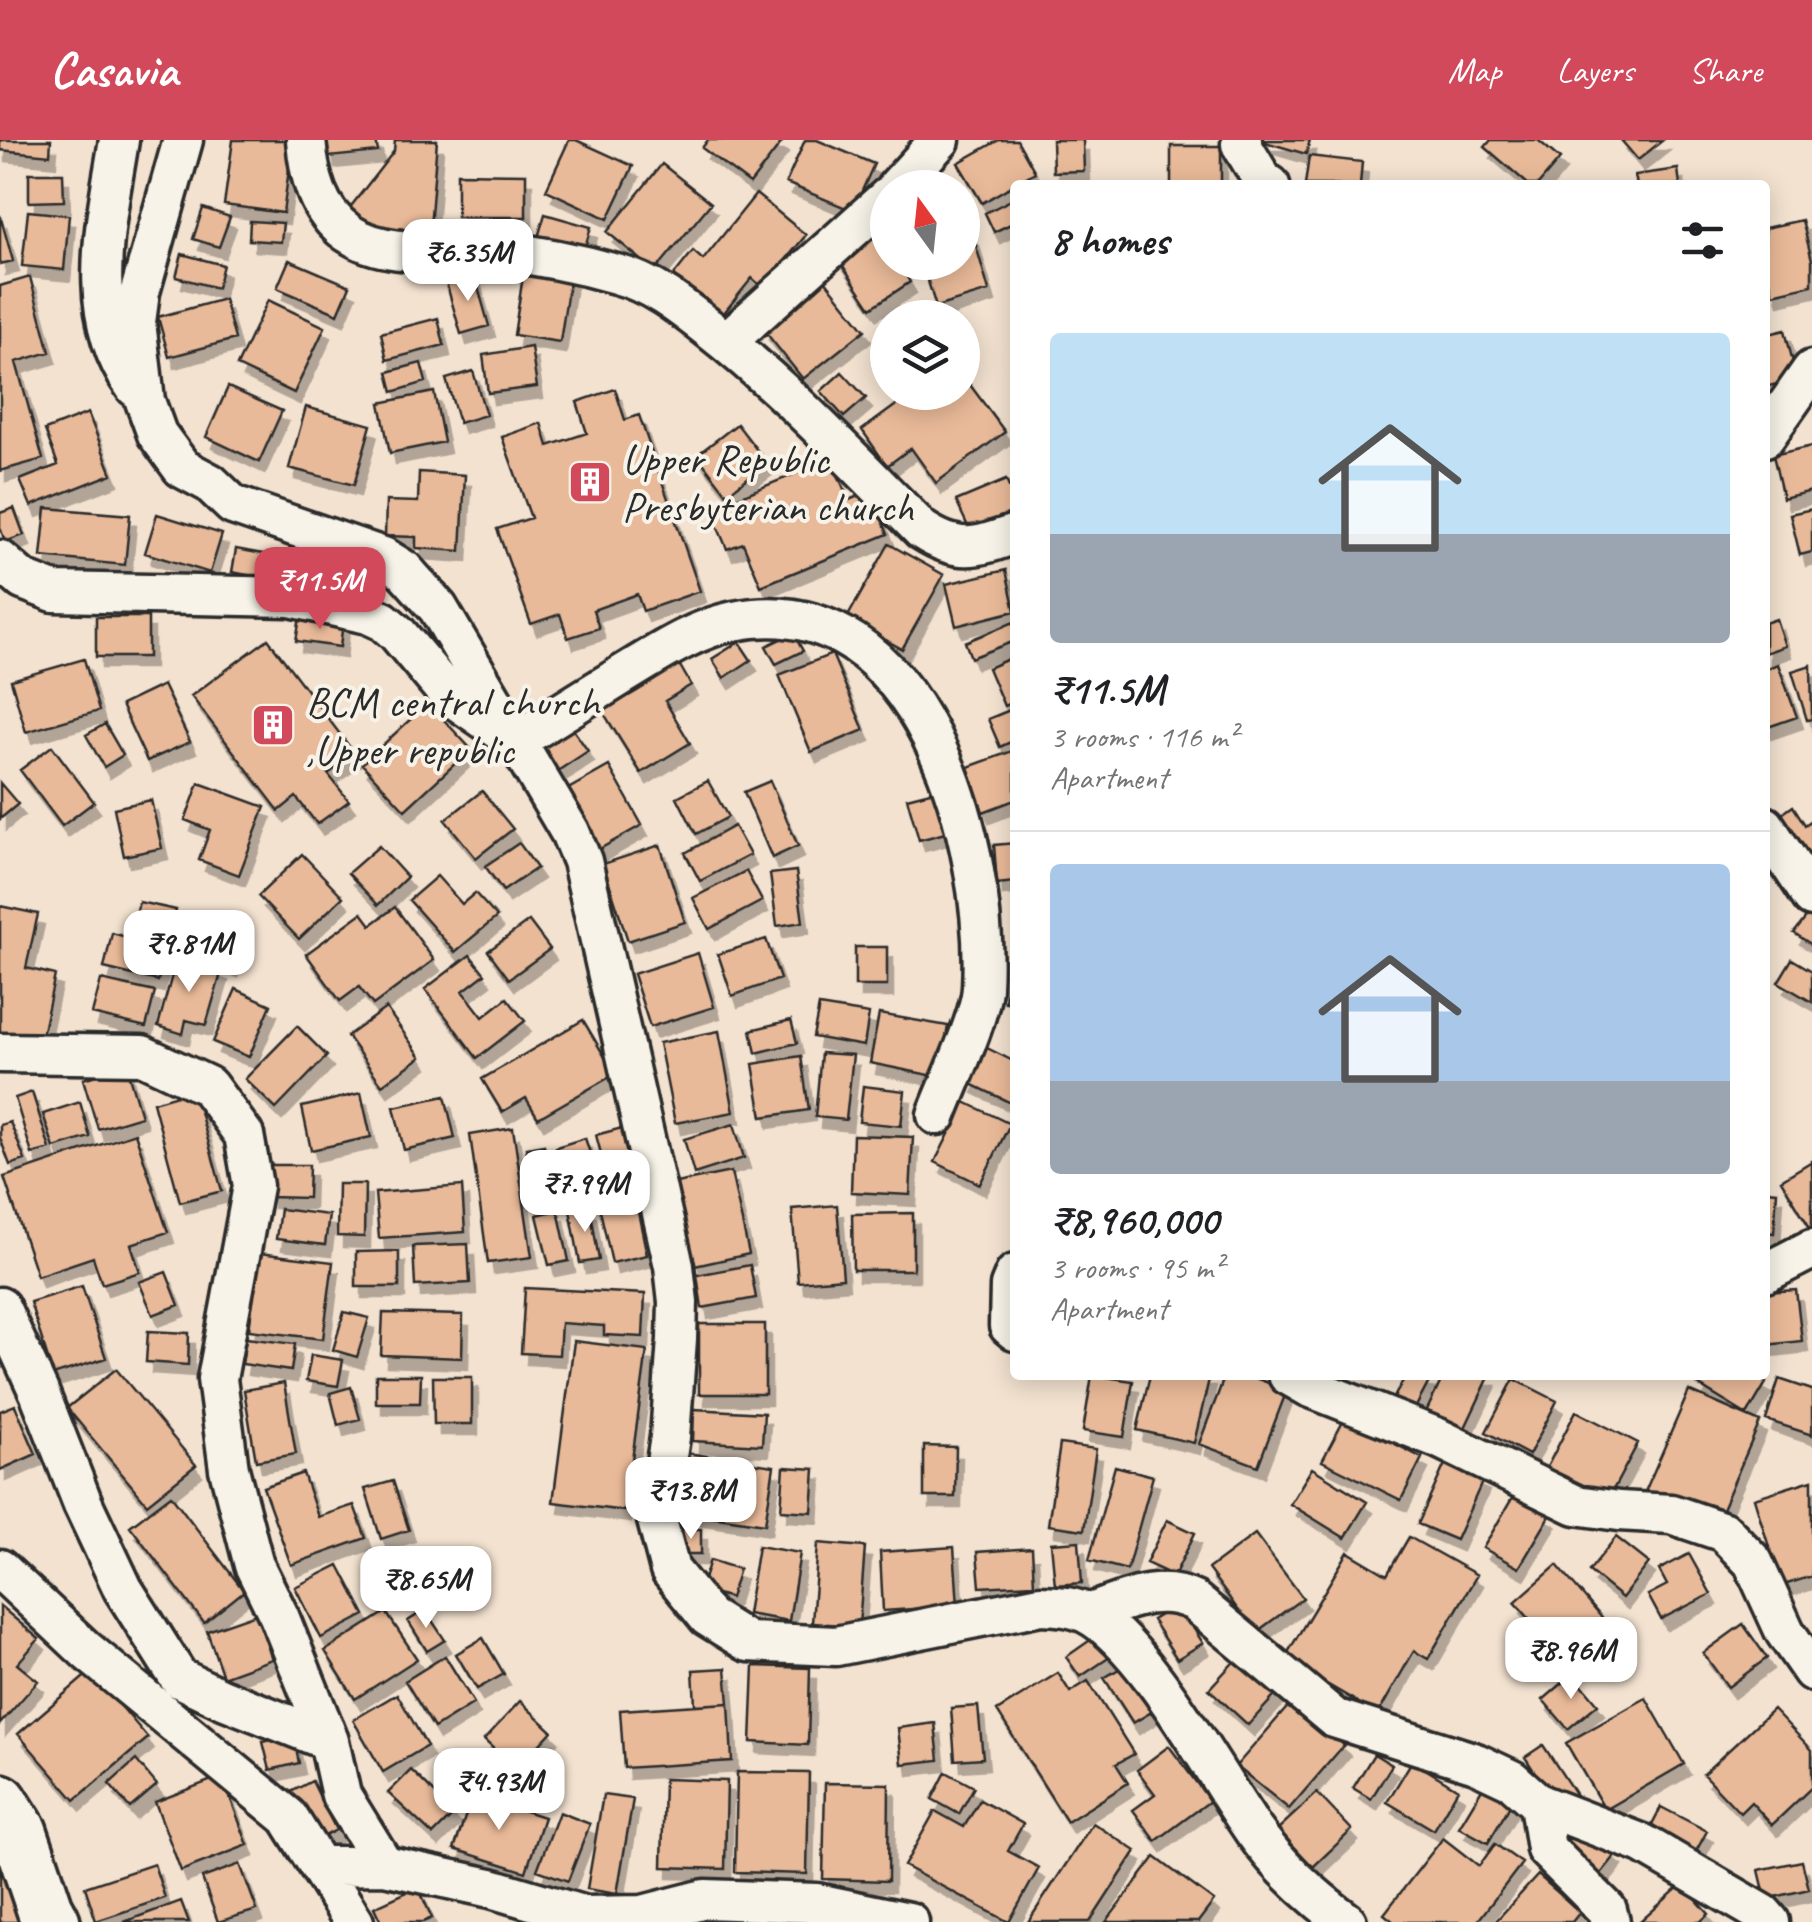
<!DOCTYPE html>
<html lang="en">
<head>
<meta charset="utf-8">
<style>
  :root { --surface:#fff; --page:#f2f2f2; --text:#202124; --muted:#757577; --line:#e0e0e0; --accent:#d1495b }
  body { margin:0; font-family:Caveat,sans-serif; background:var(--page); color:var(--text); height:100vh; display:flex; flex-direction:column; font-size:38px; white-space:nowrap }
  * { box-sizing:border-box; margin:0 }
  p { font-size:32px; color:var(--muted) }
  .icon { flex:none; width:55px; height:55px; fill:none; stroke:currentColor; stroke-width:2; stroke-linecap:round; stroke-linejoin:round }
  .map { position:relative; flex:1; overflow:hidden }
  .details { position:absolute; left:1010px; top:40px; width:760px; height:1200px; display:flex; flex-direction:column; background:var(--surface); border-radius:10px; box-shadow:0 5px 25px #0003 }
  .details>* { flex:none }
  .needle { width:65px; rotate:345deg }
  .tools { position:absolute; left:870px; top:30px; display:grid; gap:20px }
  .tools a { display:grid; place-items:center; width:110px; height:110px; border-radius:50%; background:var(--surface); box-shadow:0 5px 25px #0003; font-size:50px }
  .price { position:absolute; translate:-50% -85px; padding:0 22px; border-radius:20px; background:#fff; color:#222; font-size:32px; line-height:65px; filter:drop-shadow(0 2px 5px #0008) }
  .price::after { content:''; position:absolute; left:50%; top:60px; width:30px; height:22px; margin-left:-15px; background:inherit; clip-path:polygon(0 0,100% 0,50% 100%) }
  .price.active { background:var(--accent); color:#fff }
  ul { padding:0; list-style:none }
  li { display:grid; align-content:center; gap:20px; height:530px; padding:0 40px }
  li+li { border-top:2px solid var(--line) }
  li span { display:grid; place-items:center; height:310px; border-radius:10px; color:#555 }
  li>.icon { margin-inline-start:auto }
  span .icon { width:180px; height:180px; fill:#fffc; stroke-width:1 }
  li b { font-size:42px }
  h2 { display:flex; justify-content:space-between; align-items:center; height:120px; padding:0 40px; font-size:42px }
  header { display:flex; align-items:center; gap:60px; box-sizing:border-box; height:140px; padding:0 50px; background:var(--accent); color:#fff }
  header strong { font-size:48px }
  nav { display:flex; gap:55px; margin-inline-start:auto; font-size:35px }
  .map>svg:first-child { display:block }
  .building { fill:#e9ba99; stroke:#2b2b2b; stroke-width:2.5; filter:url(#shadow) }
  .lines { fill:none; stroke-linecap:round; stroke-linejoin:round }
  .minor-casing { stroke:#2b2b2b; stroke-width:45 }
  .secondary-casing { stroke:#2b2b2b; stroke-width:62 }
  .minor { stroke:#f7f3e8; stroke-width:38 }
  .secondary { stroke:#f7f3e8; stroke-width:55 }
  .labels { text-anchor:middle; stroke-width:8; stroke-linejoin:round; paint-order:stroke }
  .poi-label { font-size:42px; fill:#2b2b2b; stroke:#f7f3e8; text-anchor:start }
</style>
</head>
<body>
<header>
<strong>Casavia</strong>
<nav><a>Map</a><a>Layers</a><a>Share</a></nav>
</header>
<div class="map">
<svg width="1812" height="1782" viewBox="0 0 1812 1782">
  <defs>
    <filter id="shadow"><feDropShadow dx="6" dy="11" stdDeviation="0" flood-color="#0004"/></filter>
  </defs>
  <rect width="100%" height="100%" fill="#f3e2d0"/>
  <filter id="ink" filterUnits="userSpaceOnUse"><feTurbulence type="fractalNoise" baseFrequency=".01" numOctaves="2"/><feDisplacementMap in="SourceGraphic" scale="20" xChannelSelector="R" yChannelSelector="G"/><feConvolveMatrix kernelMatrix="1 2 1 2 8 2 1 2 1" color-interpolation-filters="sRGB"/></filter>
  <g filter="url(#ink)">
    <path class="building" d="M0 0H51L50 15 0 10Z
      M233 0H293L283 73 224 65Z
      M327 0H376L378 12 329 17Z
      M395 0H437L430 88 387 89 345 74 394 11Z
      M569 0H576L633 26 608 79 546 50Z
      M708 0H780L782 2 750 44 702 8Z
      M805 0H817L874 24 853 71 786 43Z
      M999 0H1017L1035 32 982 63 958 23Z
      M1052 0H1083L1084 31 1053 32Z
      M1258 0H1310L1306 14Z
      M1491 0H1538L1560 19 1538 45H1529L1485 7Z
      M1621 0H1663L1638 20Z
      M1171 6H1221V45H1171Z
      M1309 16 1362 22 1360 45H1305Z
      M662 24 711 63 655 131 607 92Z
      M1678 29 1680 45H1637L1635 35Z
      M29 33H63L64 61 29 62Z
      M457 33 526 34V77H457Z
      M756 54 806 95 763 148 752 138 719 179 670 140 693 111 703 120Z
      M1015 58V82L994 92 985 73Z
      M203 68 230 77 219 107 193 99Z
      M28 71 69 75 64 130 22 126Z
      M545 74 591 87 582 117 536 104Z
      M0 75 13 121 0 124Z
      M1802 80 1812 120V145L1773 154 1765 122V88Z
      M250 81 283 83 281 102 249 100Z
      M877 91 888 107V122H898L910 142 871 168 837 117Z
      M973 95 989 151 936 167 922 122H962V98Z
      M182 114 223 125 217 148 176 137Z
      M289 120 350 146 338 174 277 148Z
      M524 129 570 136 560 202 514 195Z
      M474 133 489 186 461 194 446 142Z
      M30 137 50 212 16 222 43 319 0 331V146Z
      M825 140 865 190 803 239 763 189Z
      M224 159 235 199 169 217 158 177Z
      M268 160 325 187 294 253 237 226Z
      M438 178 444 205 387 220 381 193Z
      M1785 190 1797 239 1765 247V195Z
      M531 207 537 247 488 253 483 215Z
      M421 223 426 242 393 252 388 232Z
      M473 231 486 275 459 283 446 239Z
      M842 232 866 258 844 277 821 251Z
      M962 234 1005 292 936 343 911 308 887 326 862 290 914 252H962Z
      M228 247 282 271 259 322 206 297Z
      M615 249 625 280 639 275 700 451 643 471 637 454 593 470 599 488 568 498 560 474 531 484 497 389 531 378 502 297 541 283 548 306 587 293 577 262Z
      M434 252 444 302 390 313 380 263Z
      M306 267 371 285 354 345 289 328Z
      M88 273 112 334 31 366 20 340 58 325 45 290Z
      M737 284 767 323 727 354 697 315Z
      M1812 306V351L1783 358 1773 315Z
      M831 319 849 360 870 351 888 394 761 446 743 403 727 409 710 369Z
      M419 332 465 335 461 411 416 408V397L385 396 386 361 418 362Z
      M1006 340 1015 361V376L972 395 956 361Z
      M14 368 24 395 5 402 0 387V373Z
      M46 368 130 375 125 425 41 417Z
      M1812 369V412L1800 415 1790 374Z
      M157 374 222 394 210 433 145 413Z
      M889 404 944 435 902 509 847 478Z
      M236 409 279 417 274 440 232 432Z
      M297 417 343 423 340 452 293 446Z
      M1006 430 1015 471 956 486 946 444Z
      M96 477H148V517H96Z
      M300 477 343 482 340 507 296 501Z
      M1776 479 1785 506 1765 513V483Z
      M1014 482 1015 501 971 518 965 502Z
      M793 493 803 511 776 524 766 506Z
      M268 499 355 614 328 634 349 661 317 684 296 657 279 671 191 556Z
      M739 502 751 520 724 538 712 519Z
      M832 514 864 590 811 612 779 535Z
      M1015 516V561L1004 566 988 528Z
      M84 519 99 571 26 592 11 540Z
      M679 524 691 545 665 561 690 603 641 633 603 572Z
      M1778 524 1797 577 1765 588V529Z
      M1811 525 1812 579 1807 580 1792 531Z
      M163 545 190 602 147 621 121 565Z
      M428 563 471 609 405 670 362 624Z
      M1010 570 1015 582V600L1000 607 988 579Z
      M105 584 123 615 104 627 86 595Z
      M572 588 588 611 553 634 538 611Z
      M52 606 94 662 62 686 20 630Z
      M1015 610V660L983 672 968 627Z
      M609 626 642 685 596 711 563 652Z
      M708 641 728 677 696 694 677 657Z
      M770 641 798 706 772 718 744 652Z
      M0 643 18 664 0 679Z
      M199 643 265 667 239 735 199 720 210 690 185 680Z
      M938 650 949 692 919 700 907 658Z
      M482 651 513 689 476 718 445 680Z
      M151 660 162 708 124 716 114 668Z
      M1793 666 1805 685 1812 680V730L1775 679Z
      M734 686 750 715 700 741 685 713Z
      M519 703 537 728 503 751 485 726Z
      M1015 703V742L997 744 994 705Z
      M660 705 685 782 628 801 603 724Z
      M379 706 407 737 378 765 348 733Z
      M302 714 343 757 299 799 258 756Z
      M746 731 762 761 709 789 693 758Z
      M796 731 803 782 777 786 770 734Z
      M437 736 462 764 475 753 497 777 455 812 409 760Z
      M139 762 176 770 158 841 104 828 112 793 130 798Z
      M0 766 38 774 26 828 55 835 41 900 0 892Z
      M395 767 434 820 373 865 359 847 340 861 306 814 362 773 371 785Z
      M201 773 246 792 232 826 187 807Z
      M1809 774 1812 776V805L1794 793Z
      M529 781 550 809 509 839 488 811Z
      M766 799 780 839 732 856 718 814Z
      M1011 805 1015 806V863L1005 862Z
      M855 807H887V846H855Z
      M698 813 714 867 650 887 633 834Z
      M470 815 485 834 463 851 483 877 507 858 525 881 477 918 425 849Z
      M177 817 222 830 206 885 186 880 183 894 158 886Z
      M1792 819 1812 831V862L1778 842Z
      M101 840 155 852 146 887 92 874Z
      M236 849 271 865 249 917 213 902Z
      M819 866 869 874 864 906 813 897Z
      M386 868 421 917 382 945 347 896Z
      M879 874 948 886 939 937 870 923Z
      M583 880 615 934 538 978 526 958 502 972 482 939Z
      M791 880 797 903 756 913 751 890Z
      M297 886 327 916 276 969 245 939Z
      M719 891 734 972 675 983 659 903Z
      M985 907 1015 922V965L967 942Z
      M821 913 853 915 846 980 815 977Z
      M801 916 809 970 762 977 753 924Z
      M126 926 141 976 98 989 83 939Z
      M863 946 905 951 901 986 859 982Z
      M194 950 222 1051 180 1062 153 962Z
      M32 952 50 1009 32 1014 15 958Z
      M361 953 371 997 311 1010 302 967Z
      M445 956 455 998 404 1010 394 967Z
      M80 962 90 997 54 1008 43 974Z
      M965 962 1010 984 980 1044 935 1022Z
      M10 982 25 1020 10 1025 0 998V985Z
      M734 984 744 1018 694 1034 684 999Z
      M513 988 532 1117 488 1123 470 995Z
      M622 988 629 1019 604 1025 596 995Z
      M135 993 168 1092 131 1104 140 1132 102 1144 93 1117 37 1136 4 1037Z
      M853 995 913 997 910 1055 851 1052Z
      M585 998 598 1037 568 1047 556 1007Z
      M544 1005 552 1053 535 1056 526 1008Z
      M1812 1021V1091L1781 1040Z
      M268 1025H309L308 1058 268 1057Z
      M731 1032 749 1114 695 1126 676 1043Z
      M338 1044H365L364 1097 337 1096Z
      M462 1046 465 1092 379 1098 375 1053Z
      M1765 1050 1777 1051 1774 1093 1765 1092Z
      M635 1058 647 1115 612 1123 599 1066Z
      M837 1065 843 1138 798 1142 792 1069Z
      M590 1067 599 1120 580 1123 570 1070Z
      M280 1069 329 1075 325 1105 276 1099Z
      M558 1070 569 1121 549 1125 537 1075Z
      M913 1073V1130H853L852 1074Z
      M468 1104 470 1143 415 1146 413 1106Z
      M399 1111V1147H356V1112Z
      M259 1113 333 1122 323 1199 249 1190Z
      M750 1125 756 1158 702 1168 697 1135Z
      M166 1132 179 1165 153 1175 139 1142Z
      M82 1146 106 1218 53 1235 30 1162Z
      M525 1148 645 1154 643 1197 604 1195V1186L561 1183 559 1215 521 1213Z
      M1796 1150 1802 1201 1765 1205V1152Z
      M344 1172 369 1178 357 1217 333 1210Z
      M383 1173 463 1175 462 1218 381 1215Z
      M699 1184H765V1254H699Z
      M148 1191 189 1193 188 1225 146 1222Z
      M246 1198 295 1204 291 1231 242 1224Z
      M574 1201 647 1210 625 1371 553 1362Z
      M311 1215 343 1220 338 1246 306 1241Z
      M116 1229 196 1325 147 1364 67 1268Z
      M376 1235H421L420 1263H376Z
      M1092 1235 1133 1241 1124 1297 1083 1291Z
      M1150 1235H1210L1194 1303 1137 1290Z
      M1225 1235H1247L1287 1250 1258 1326 1199 1304Z
      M1406 1235 1431 1238 1411 1276 1390 1265Z
      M1444 1235H1490L1463 1292 1425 1274Z
      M1704 1235H1751L1766 1243 1747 1275 1698 1245Z
      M433 1237H472V1284H434Z
      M1514 1239 1557 1261 1529 1315 1486 1292Z
      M1779 1239 1812 1250V1295L1766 1280Z
      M284 1243 296 1314 256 1321 244 1250Z
      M351 1247 360 1279 338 1285 330 1253Z
      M1689 1251 1760 1282 1715 1385 1644 1354Z
      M15 1265 36 1314 0 1330V1271Z
      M694 1269 764 1273 762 1305 693 1301Z
      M1576 1271 1638 1303 1606 1363 1545 1331Z
      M1345 1278 1422 1318 1401 1360 1322 1321Z
      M1060 1304 1096 1309 1084 1390 1048 1385Z
      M924 1306 956 1307 955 1357H924Z
      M687 1313 774 1326 765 1384 678 1371Z
      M1445 1324 1483 1340 1456 1400 1418 1384Z
      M1115 1326 1153 1336 1127 1430 1089 1420Z
      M784 1327 815 1329 812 1372 781 1370Z
      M1312 1328 1367 1362 1345 1398 1290 1364Z
      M303 1333 318 1377 354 1365 366 1398 291 1425 263 1347Z
      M1812 1340V1436L1781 1446 1754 1358Z
      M393 1341 409 1390 381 1399 365 1349Z
      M171 1355 244 1451 204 1483 130 1386Z
      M1514 1355 1550 1376 1519 1428 1483 1408Z
      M1167 1380 1195 1393 1174 1436 1146 1423Z
      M682 1389H701V1414H682Z
      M1255 1394 1303 1458 1255 1493 1208 1429Z
      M1409 1397 1477 1435 1428 1519 1414 1511 1378 1574 1284 1519 1348 1412 1387 1435Z
      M1616 1397 1649 1423 1622 1458 1589 1431Z
      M1079 1401 1082 1443 1055 1445 1051 1403Z
      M818 1403 865 1407 859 1486 812 1483Z
      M758 1406 800 1413 789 1481 747 1474Z
      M954 1407 958 1466 883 1471 880 1412Z
      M1032 1408 1034 1444 980 1447 977 1412Z
      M1689 1414 1711 1454 1661 1479 1648 1455 1667 1445 1659 1430Z
      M710 1420 739 1429 730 1458 701 1449Z
      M339 1425 365 1475 321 1498 295 1447Z
      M1557 1425 1602 1478 1560 1514 1515 1462Z
      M1178 1464 1203 1503 1177 1519 1152 1480Z
      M0 1466 39 1499 17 1524 38 1541 0 1584Z
      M425 1470 445 1500 427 1511 408 1481Z
      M386 1472 417 1519 355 1559 325 1511Z
      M256 1474 272 1519 223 1537 207 1491Z
      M1743 1484 1767 1518 1728 1547 1703 1513Z
      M1099 1494 1113 1515 1080 1537 1066 1517Z
      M483 1498 504 1534 477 1549 456 1514Z
      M1242 1513 1281 1549 1248 1585 1209 1549Z
      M445 1516 474 1563 434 1588 405 1541Z
      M754 1526 810 1528 808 1605 751 1602Z
      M1124 1526 1153 1571 1133 1583 1104 1538Z
      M726 1528 729 1563 695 1565 693 1530Z
      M91 1531 148 1598 75 1660 18 1594Z
      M1058 1533 1070 1552 1088 1541 1134 1614 1116 1624 1128 1643 1067 1682 997 1571Z
      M1573 1534 1598 1564 1568 1589 1543 1560Z
      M397 1554 427 1606 383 1632 353 1580Z
      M1646 1558 1684 1624 1605 1670 1566 1603Z
      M520 1561 552 1591 516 1630 484 1600Z
      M1292 1562 1344 1605 1289 1669 1236 1626Z
      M729 1563 732 1621 624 1628 620 1570Z
      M978 1566 983 1618 955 1620 951 1568Z
      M1773 1569 1812 1610V1647L1772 1685 1751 1662 1740 1673 1703 1634Z
      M935 1583 939 1620 902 1624 898 1588Z
      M293 1595 299 1623 270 1630 263 1602Z
      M1543 1605 1578 1658 1559 1670 1525 1617Z
      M1169 1606 1210 1661 1156 1701 1133 1670 1155 1654 1137 1630Z
      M1374 1614 1392 1625 1371 1659 1353 1648Z
      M136 1620 157 1645 130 1668 109 1644Z
      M1412 1621 1458 1649 1434 1690 1387 1662Z
      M411 1630 455 1673 433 1695 388 1653Z
      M737 1632 809 1633 807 1734 735 1732Z
      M946 1632 974 1647 959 1674 932 1659Z
      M222 1636 248 1705 181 1731 155 1662Z
      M664 1639 727 1641 725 1729 662 1727Z
      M312 1641 336 1690 313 1702 289 1653Z
      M825 1643 889 1644 888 1741 823 1739Z
      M1483 1647 1511 1664 1488 1703 1459 1687Z
      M1317 1653 1352 1690 1313 1727 1278 1689Z
      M473 1654 544 1677 526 1732 454 1709Z
      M603 1655 633 1659 617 1754 587 1749Z
      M980 1660 1023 1684 1008 1711 1039 1728 1009 1782 904 1726 935 1671 964 1687Z
      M1661 1667 1707 1691 1693 1717 1647 1694Z
      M559 1672 590 1684 568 1741 537 1730Z
      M1093 1683 1136 1711 1090 1782H1028Z
      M1576 1685 1616 1715 1596 1740 1557 1710Z
      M1443 1698 1479 1726 1495 1704 1522 1723 1477 1782H1394L1384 1774Z
      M0 1707 33 1782H0Z
      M1155 1717 1214 1761 1198 1782H1106Z
      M1802 1721 1809 1749 1766 1759 1759 1730Z
      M154 1724 165 1758 96 1781 85 1747Z
      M240 1724 257 1770 218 1782 202 1738Z
      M1538 1735 1580 1772 1572 1782H1495Z
      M1682 1744 1709 1774 1700 1782H1640Z
      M418 1747 432 1778 423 1782H381L374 1767Z
      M181 1761 189 1782H124Z"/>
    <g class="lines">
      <g class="minor-casing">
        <path id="minor" d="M119 0C106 83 82 173 135 247
          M183 0 140 152 136 182 145 261 157 294 182 328 210 343 233 365 383 417 404 430 438 468 570 692 582 721 674 1126 678 1162 677 1199 670 1297 657 1380 670 1430 708 1477 748 1502 836 1506 1041 1465C1057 1466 1071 1466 1086 1473 1145 1503 1214 1634 1254 1691 1280 1728 1311 1756 1347 1782
          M306 0C309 36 317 71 348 93 389 121 450 107 497 111 537 115 577 123 616 134 651 143 679 165 707 187 785 248 852 320 922 390 959 414 975 408 1015 394
          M1242 0 1241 4 1263 41 1270 45
          M896 48 940 0
          M726 202 888 57
          M1765 297 1812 230
          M0 420 23 440 54 452 290 457 368 474 383 481 397 493 448 554 516 601C550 580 585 558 619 537 656 515 691 490 734 481 922 443 990 707 982 847 981 876 948 945 937 975
          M1765 686 1812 757
          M0 913 142 915 208 946 244 995 253 1046 217 1239 229 1329 254 1425 279 1476 329 1601
          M1765 1133 1812 1109
          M1015 1134 1010 1146 1009 1186 1015 1191
          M0 1167 39 1252 83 1364 123 1449 179 1538 221 1558 329 1601 341 1655 384 1725
          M1288 1235 1309 1247 1438 1298 1576 1365 1619 1371 1671 1374 1724 1392 1753 1422 1785 1492 1812 1531
          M0 1429 87 1511 288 1677 354 1782
          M1088 1474C1124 1462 1157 1443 1194 1461L1334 1578 1476 1623 1512 1640 1539 1664 1643 1704 1763 1774 1770 1782
          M1539 1664 1546 1709 1607 1770 1610 1782
          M319 1726 384 1725 491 1748 585 1776 643 1775 705 1759 817 1763 909 1782"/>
      </g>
      <g class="secondary-casing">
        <path id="secondary" d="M0 1662 19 1692 45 1769 52 1782"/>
      </g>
      <use href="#minor" class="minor"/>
      <use href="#secondary" class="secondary"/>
    </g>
  </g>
  <defs>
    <g id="building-square" transform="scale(2.25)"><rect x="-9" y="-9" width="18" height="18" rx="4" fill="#d1495b" stroke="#f7f3e8"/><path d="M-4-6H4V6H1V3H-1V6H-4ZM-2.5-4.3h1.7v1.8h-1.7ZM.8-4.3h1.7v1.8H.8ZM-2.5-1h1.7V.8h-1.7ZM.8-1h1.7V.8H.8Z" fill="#fff"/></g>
  </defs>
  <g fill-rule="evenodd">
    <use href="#building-square" x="590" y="342"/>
    <use href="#building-square" x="273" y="585"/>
  </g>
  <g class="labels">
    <g class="poi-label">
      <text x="622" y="333">Upper Republic<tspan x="622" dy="48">Presbyterian church</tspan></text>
      <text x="306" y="576">BCM central church<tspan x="306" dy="48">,Upper republic</tspan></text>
    </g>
  </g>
</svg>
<div class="tools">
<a><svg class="needle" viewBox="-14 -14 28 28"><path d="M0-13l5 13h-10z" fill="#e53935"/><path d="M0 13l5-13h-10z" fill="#757577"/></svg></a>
<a><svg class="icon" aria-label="layers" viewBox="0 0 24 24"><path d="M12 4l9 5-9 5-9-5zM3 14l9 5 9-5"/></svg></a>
</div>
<b class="price" style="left:468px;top:164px">₹6.35M</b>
<b class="price active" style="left:320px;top:492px">₹11.5M</b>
<b class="price" style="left:189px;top:855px">₹9.81M</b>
<b class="price" style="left:585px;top:1095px">₹7.99M</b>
<b class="price" style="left:691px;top:1402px">₹13.8M</b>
<b class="price" style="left:426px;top:1491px">₹8.65M</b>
<b class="price" style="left:1571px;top:1562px">₹8.96M</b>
<b class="price" style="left:499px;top:1693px">₹4.93M</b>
<section class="details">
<h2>8 homes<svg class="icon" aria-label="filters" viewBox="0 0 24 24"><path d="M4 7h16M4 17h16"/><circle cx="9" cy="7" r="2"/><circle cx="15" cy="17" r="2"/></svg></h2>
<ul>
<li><span style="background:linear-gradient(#bfe0f5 65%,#9aa5b1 0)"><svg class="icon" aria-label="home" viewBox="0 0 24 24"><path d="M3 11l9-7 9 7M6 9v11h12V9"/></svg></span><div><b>₹11.5M</b><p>3 rooms · 116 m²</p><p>Apartment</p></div></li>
<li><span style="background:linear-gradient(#a9c7e8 70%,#9aa5b1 0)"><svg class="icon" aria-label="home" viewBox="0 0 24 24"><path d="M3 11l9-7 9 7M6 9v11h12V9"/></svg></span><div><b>₹8,960,000</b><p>3 rooms · 95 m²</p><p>Apartment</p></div></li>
</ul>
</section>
</div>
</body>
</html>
